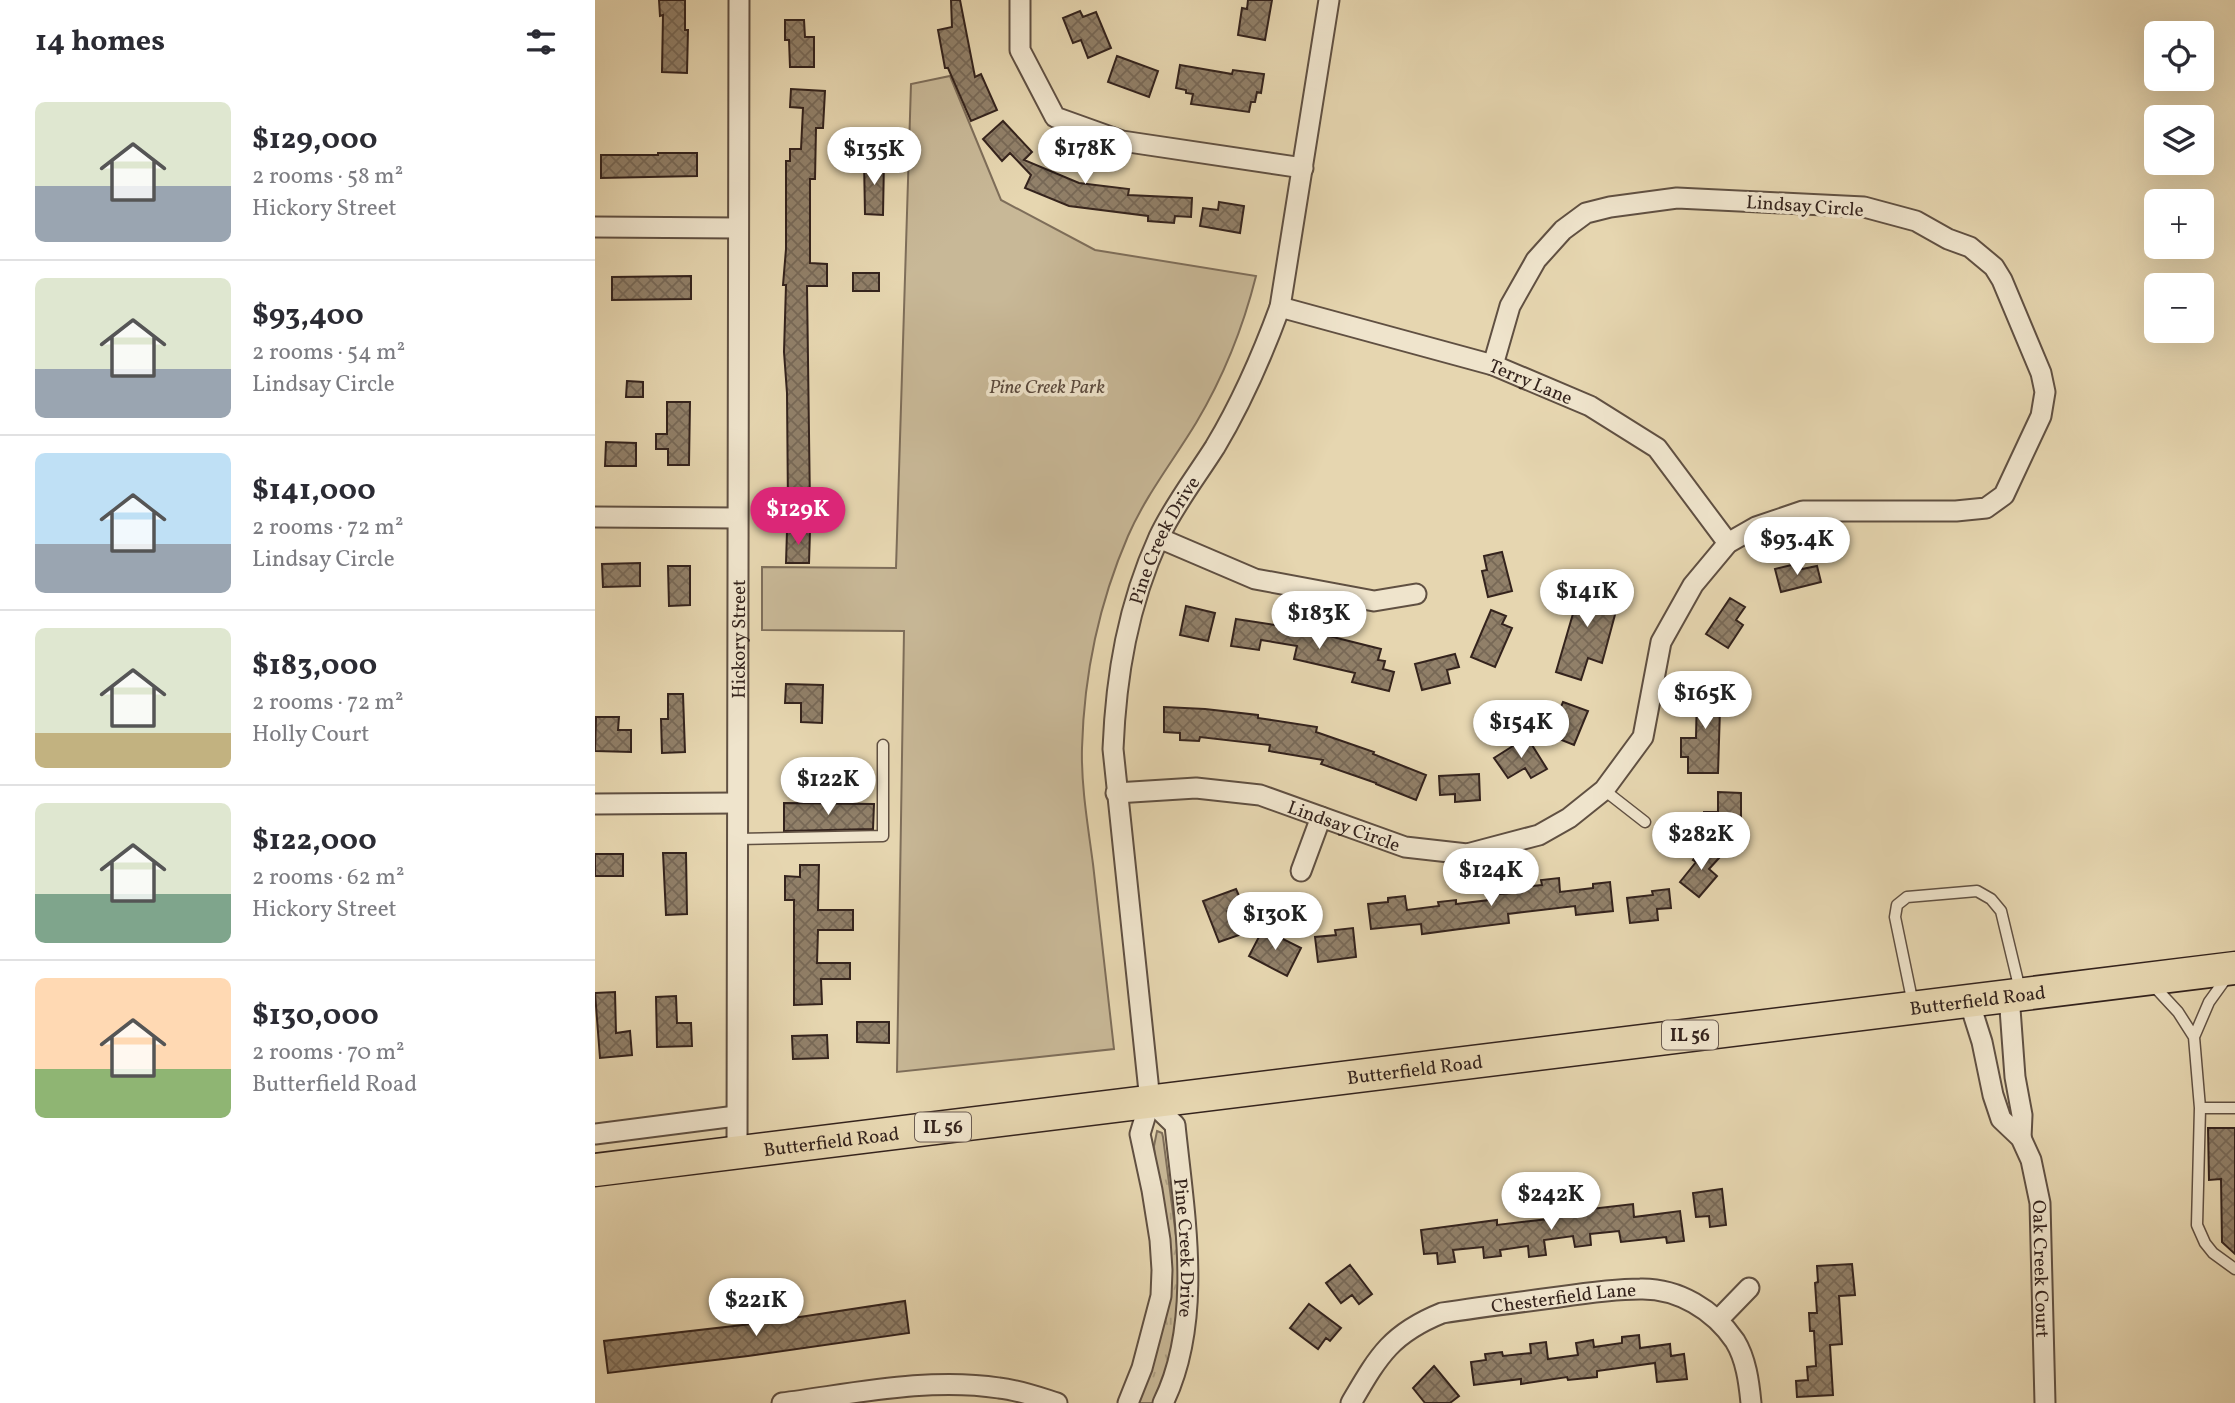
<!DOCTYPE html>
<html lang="en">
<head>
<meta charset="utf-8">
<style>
  :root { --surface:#fff; --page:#f2f2f3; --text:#2b2b33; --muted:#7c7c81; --line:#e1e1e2; --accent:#db2777 }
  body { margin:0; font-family:Vollkorn,serif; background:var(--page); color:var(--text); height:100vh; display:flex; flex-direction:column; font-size:26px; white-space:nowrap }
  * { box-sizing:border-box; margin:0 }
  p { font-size:23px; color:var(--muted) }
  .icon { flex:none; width:38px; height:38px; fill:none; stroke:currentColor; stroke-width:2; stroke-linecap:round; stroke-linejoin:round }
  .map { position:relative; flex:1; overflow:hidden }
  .panel { display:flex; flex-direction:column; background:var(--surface); width:595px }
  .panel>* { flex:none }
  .fabs { position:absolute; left:1549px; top:21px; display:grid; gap:14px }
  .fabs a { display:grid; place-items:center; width:70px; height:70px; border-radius:10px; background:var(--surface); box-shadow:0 7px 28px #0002; font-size:35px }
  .price { position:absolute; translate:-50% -60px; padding:0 16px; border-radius:24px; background:#fff; color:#222; font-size:23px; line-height:46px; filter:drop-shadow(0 2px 4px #0008) }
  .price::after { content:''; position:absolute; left:50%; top:42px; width:21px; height:16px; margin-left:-10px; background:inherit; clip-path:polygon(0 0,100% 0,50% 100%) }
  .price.active { background:var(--accent); color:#fff }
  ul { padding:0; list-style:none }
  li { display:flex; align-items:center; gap:21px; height:175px; padding:0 35px }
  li+li { border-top:2px solid var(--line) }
  li span { display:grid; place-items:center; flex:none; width:196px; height:140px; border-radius:10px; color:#555 }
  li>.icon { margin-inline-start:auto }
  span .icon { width:84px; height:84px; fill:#fffc; stroke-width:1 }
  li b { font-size:30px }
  h2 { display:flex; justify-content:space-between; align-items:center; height:84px; padding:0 35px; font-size:30px }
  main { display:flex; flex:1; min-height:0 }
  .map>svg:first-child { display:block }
  .grass { fill:url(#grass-tufts); stroke:#7e6e5a; stroke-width:2 }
  .park { fill:#c8b897; stroke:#7e6e5a; stroke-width:2 }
  .building { fill:url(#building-cross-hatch); stroke:#34231d; stroke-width:2 }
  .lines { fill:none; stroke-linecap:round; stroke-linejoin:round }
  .service-casing { stroke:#605042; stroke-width:13 }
  .minor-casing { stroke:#605042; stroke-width:23 }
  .primary-casing { stroke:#34231d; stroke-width:35 }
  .service { stroke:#efe4cc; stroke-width:10 }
  .minor { stroke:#efe4cc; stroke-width:19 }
  .primary { stroke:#e6d6b0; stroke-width:32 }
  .labels { text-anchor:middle; stroke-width:7; stroke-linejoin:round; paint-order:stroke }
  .shield { fill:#efe4cc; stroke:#6c5d52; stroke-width:2 }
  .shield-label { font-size:18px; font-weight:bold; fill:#34231d }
  .street-label { font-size:19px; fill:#34231d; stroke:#efe4cc }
  .park-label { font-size:19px; font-style:italic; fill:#59483c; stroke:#efe4cc }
</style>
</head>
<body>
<main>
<section class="panel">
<h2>14 homes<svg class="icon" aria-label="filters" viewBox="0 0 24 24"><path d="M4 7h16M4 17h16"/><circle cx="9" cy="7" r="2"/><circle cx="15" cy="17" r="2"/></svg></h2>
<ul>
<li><span style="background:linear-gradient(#dfe7d0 60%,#9aa5b1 0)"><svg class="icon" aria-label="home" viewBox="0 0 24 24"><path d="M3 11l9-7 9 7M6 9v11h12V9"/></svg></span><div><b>$129,000</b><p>2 rooms · 58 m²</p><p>Hickory Street</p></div></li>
<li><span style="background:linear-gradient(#dfe7d0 65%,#9aa5b1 0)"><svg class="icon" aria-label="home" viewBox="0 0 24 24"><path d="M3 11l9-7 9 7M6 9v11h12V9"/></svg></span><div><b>$93,400</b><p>2 rooms · 54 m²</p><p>Lindsay Circle</p></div></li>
<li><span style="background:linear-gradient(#bfe0f5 65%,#9aa5b1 0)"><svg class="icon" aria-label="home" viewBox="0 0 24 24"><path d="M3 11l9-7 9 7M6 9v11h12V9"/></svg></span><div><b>$141,000</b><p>2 rooms · 72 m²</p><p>Lindsay Circle</p></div></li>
<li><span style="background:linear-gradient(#dfe7d0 75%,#c2b280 0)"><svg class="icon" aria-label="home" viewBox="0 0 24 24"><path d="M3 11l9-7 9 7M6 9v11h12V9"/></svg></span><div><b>$183,000</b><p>2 rooms · 72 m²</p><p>Holly Court</p></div></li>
<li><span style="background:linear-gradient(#dfe7d0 65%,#7fa58c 0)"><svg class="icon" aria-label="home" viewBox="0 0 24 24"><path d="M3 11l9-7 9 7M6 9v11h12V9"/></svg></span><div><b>$122,000</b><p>2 rooms · 62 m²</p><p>Hickory Street</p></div></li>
<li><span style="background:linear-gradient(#ffd9b3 65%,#8fb573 0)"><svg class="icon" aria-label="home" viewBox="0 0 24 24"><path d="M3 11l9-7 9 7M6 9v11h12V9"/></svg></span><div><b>$130,000</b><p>2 rooms · 70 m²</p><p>Butterfield Road</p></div></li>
</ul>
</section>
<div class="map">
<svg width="1640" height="1403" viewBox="0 0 1640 1403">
  <defs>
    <pattern id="grass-tufts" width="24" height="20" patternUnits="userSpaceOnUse" patternTransform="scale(1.75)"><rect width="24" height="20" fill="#c8b897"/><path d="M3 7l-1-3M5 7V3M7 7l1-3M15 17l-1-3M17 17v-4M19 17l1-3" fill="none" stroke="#ac9e82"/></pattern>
    <pattern id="building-cross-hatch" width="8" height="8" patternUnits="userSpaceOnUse" patternTransform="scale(1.75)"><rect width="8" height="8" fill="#918069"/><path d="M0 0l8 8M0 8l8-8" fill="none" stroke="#776856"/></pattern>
  </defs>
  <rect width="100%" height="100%" fill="#e6d6b0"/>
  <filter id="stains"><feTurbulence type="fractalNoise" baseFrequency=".00286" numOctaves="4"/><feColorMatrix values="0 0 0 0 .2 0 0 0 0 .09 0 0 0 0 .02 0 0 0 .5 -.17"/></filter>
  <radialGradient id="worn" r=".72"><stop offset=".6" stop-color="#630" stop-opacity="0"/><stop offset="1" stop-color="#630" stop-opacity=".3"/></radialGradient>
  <path class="grass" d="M562 1131 567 1133 568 1137 586 1274 576 1359 560 1403H540L561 1350 570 1316 559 1146Z"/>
  <path class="park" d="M355 76 406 200 500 250 661 276C648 328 629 376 601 423 578 461 551 495 533 536 504 603 489 675 487 748 486 786 493 826 498 864 505 926 512 987 519 1049L302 1072 309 631 167 630V567L301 568 316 84Z"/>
  <path class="building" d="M64 0H90V30H93L92 73 67 72 68 15 65 16Z
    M356 0H365L380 77 386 74 402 110 376 121 353 68H350L343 30 357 27Z
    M653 0H677L670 40 643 35 647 8 652 9Z
    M485 11 488 17 501 12 516 48 493 58 486 40 478 43 468 18Z
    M190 20H209L210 37H219V67H195L194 40H190Z
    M522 56 563 71 554 97 513 82Z
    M585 65 637 74 638 70 669 74 666 93 662 92 660 102H656L654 112 596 104 598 94 591 93V90L581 88Z
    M196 89 230 91 228 128H221L220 179H215V263L232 264V286H212L215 507H193L192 393 189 352 191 285H188L191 249V161H195V149H206L208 108 195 107Z
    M408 121 437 152 429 160 484 183 534 189 533 195 597 198 596 217 580 216 579 223 553 221V216L474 206 430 188 436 175 415 153 407 161 388 139Z
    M63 153H102V176L6 178V155H63Z
    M269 160H289L288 215 270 214Z
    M624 202 649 206 645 233 605 226 608 208 623 210Z
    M258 273H284V291H258Z
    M96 276V299L17 300V277Z
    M32 381 48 382V397H31Z
    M72 402H95L94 465H73V449H61V434H72Z
    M11 442 41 443V466H10Z
    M192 531H215L214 563H191Z
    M907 552 917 591 893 597 887 571 892 570 889 556Z
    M45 563V586L8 587 7 564Z
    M1205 563 1207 569 1222 566 1226 582 1186 592 1180 569Z
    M73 566H95V605L74 606Z
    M989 576 1016 584 1009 608 1021 611 1007 663 993 658 986 680 961 672Z
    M1135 598 1150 607 1141 620 1148 625 1133 648 1111 634Z
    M591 606 620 613 613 641 585 635Z
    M896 610 911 616 907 624 917 628 900 667 876 657Z
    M641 619 706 629 786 649 783 660 790 661 788 669 799 672 794 691 757 682 760 673 699 659 702 646 666 640 664 650 636 646Z
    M860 654 864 667 852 670 855 683 827 690 820 664Z
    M1110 677H1126L1123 773H1093V757H1086V738H1101L1102 691 1109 692Z
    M191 684 228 685 227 723 206 722V703H190Z
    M73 694H88L90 752 67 753 66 719H73Z
    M968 702 993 711 979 745 954 735Z
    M569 707 610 709 663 715V718L722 727 721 732 779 752 778 754 831 775 821 800 781 784V783L726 764 728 760 674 751 675 745 605 737 604 741 585 740V733L569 732Z
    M1 717H24L23 730H36V752L0 751Z
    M932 737 952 769 936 778 930 768 913 778 899 758Z
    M884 774 885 800 860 802V794L845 795 844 776Z
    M1123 792 1146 793V830H1108L1109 812H1123Z
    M189 803 279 804 278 829 189 831Z
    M1109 846 1124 858 1114 869 1122 876 1104 897 1085 882 1101 862 1098 860Z
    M68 853H91L92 914 71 915Z
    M0 854H28V876H0Z
    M205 865H224L223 910H258V930H223L222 963H255V979H226L227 1004 199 1005V900H190V876L205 877Z
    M964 878 965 892 998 888V884L1015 882 1018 911 981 915 980 906 913 914 914 923 865 929 827 934 826 924 776 929 773 904 793 902V898L810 896 812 910 844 906 843 902 861 900V904L894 900V895L927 892 926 887 947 885 946 880Z
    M641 889 648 905 633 911 644 916 650 933 624 942 608 901Z
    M1074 889 1076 908 1062 909 1063 920 1035 923 1032 898 1058 895 1057 891Z
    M758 928 761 957 723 962 720 937 741 935 740 930Z
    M668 929 706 948 692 976 654 956Z
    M20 992 21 1033 35 1031 37 1055 5 1058 0 993Z
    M81 996 82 1023H96L97 1046 62 1047 61 997Z
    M262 1022H294V1043L262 1042Z
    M232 1035 233 1058 198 1059 197 1036Z
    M1613 1128H1640V1254L1627 1242 1626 1179 1614 1180Z
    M1127 1189 1131 1225 1115 1227 1114 1216 1101 1217 1098 1193Z
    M1038 1204 1039 1217 1085 1211 1089 1241 1072 1243 1071 1237 1026 1242 1024 1231 995 1234 996 1245 980 1247 978 1236 949 1240 951 1255 934 1257 933 1246 905 1250 906 1256 889 1258 888 1247 858 1250 860 1262 843 1264 842 1253 829 1254 826 1230 902 1220V1225L962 1218V1213Z
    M1257 1264 1260 1295 1244 1296 1247 1344 1235 1345 1238 1395 1202 1397 1201 1381 1213 1380 1212 1367 1221 1366 1219 1331H1215L1214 1313H1222L1220 1283 1223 1282 1222 1266Z
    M755 1265 777 1294 764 1304 757 1295 746 1303 731 1283Z
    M310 1301 314 1333 153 1356 13 1373 9 1341 165 1323Z
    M714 1304 746 1328 735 1341 731 1338 723 1349 695 1328Z
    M1044 1335 1045 1348 1075 1344 1076 1356 1089 1354 1092 1379 1062 1382 1060 1363 1002 1371V1377L973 1380 972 1377 926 1384V1379L879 1385 876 1362 891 1360 890 1354 907 1352 908 1356 936 1353 935 1344 951 1342 953 1359 983 1355 981 1343 998 1340 999 1347 1027 1343V1337Z
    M839 1366 864 1396 855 1403H830L818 1388Z"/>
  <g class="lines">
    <g class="service-casing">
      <path id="service" d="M1009 790 1050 822
        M142 839 288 836V745
        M1557 984 1583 1012 1599 1037 1605 1108 1602 1225 1610 1243 1618 1253 1640 1269
        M1318 1004 1300 917 1302 905 1312 897 1382 891 1396 899 1406 911 1425 990
        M1599 1037 1614 1002 1632 977
        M1605 1108H1640"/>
    </g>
    <g class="minor-casing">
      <g id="minor">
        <path d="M425 0V50L460 117 527 141 708 168"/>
        <path d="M0 227 143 228"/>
        <path id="s1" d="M685 307 898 365 995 406 1062 448 1133 543"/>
        <path d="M0 517 142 518"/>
        <path d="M564 538 660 579 779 601 821 594"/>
        <path id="s2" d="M521 793 601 788 665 795 810 847 872 854 944 835 974 818 1009 790 1048 737 1066 642 1098 585 1133 543 1161 527 1208 511H1361L1391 508 1409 495 1446 416 1450 392 1446 373 1407 280 1399 267 1375 247 1353 239 1321 221 1269 207 1082 198 1015 207 991 213 968 230 941 260 915 306 898 365"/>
        <path d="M0 804 141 803"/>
        <path d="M706 871 726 817"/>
        <path d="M1414 995 1420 1077 1427 1115 1426 1138"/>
        <path id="s3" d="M1374 1001 1387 1042 1398 1095 1406 1119 1426 1138 1436 1160 1445 1203 1450 1403"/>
        <path id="s4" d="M555 1101 580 1125C589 1213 609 1320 568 1403"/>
        <path d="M0 1134 141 1116"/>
        <path id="s5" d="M142 1152 144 0"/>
        <path d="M1123 1320 1154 1288"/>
        <path d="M187 1403C258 1394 333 1377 404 1388 424 1390 443 1397 462 1403"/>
        <path id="s6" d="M533 1403 547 1368 566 1296 567 1270 565 1240 557 1190 545 1134 555 1101 518 749C521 675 533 605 564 537 579 505 601 477 620 447 647 402 667 356 685 307L734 0"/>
        <path id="s7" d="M756 1403C783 1357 795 1334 847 1313 886 1307 925 1302 964 1297 991 1293 1018 1289 1045 1289 1083 1288 1119 1310 1140 1341 1151 1359 1154 1382 1156 1403"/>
      </g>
    </g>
    <g class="primary-casing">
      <g id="primary">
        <path id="s8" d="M0 1170 1640 968"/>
      </g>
    </g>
    <use href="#service" class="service"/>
    <use href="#minor" class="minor"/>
    <use href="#primary" class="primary"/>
  </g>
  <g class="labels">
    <g class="shield">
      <rect x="1067" y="1020.5" width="56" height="29" rx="5"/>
      <rect x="320" y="1112.5" width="56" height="29" rx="5"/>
    </g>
    <g class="shield-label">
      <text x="1095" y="1041">IL 56</text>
      <text x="348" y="1133">IL 56</text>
    </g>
    <g class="street-label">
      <text transform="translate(1210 205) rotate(4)" y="7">Lindsay Circle</text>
      <text dy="7" stroke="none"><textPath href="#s1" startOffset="262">Terry Lane</textPath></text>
      <text dy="7" stroke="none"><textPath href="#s6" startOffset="882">Pine Creek Drive</textPath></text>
      <text dy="7" stroke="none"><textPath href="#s5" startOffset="513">Hickory Street</textPath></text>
      <text dy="7" stroke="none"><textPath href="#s2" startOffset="234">Lindsay Circle</textPath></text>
      <text dy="7" stroke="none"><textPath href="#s8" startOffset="1393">Butterfield Road</textPath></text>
      <text dy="7" stroke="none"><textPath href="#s8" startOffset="826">Butterfield Road</textPath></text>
      <text dy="7" stroke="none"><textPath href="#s8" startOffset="238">Butterfield Road</textPath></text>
      <text dy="7" stroke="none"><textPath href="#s4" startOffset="158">Pine Creek Drive</textPath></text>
      <text dy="7" stroke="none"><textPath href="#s3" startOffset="284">Oak Creek Court</textPath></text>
      <text dy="7" stroke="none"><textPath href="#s7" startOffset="254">Chesterfield Lane</textPath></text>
    </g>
    <g class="park-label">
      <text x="452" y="393">Pine Creek Park</text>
    </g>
  </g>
  <rect width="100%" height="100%" filter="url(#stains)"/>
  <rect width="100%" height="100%" fill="url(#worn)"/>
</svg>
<div class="fabs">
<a><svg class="icon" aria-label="locate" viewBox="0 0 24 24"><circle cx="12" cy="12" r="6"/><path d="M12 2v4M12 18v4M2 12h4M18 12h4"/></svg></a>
<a><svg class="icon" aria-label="layers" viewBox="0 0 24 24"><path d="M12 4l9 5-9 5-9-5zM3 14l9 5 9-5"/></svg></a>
<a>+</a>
<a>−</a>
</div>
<b class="price" style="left:490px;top:186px">$178K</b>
<b class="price" style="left:279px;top:187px">$135K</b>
<b class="price active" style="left:203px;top:547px">$129K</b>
<b class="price" style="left:1202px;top:577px">$93.4K</b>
<b class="price" style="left:992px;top:629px">$141K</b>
<b class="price" style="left:724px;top:651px">$183K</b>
<b class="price" style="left:1110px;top:731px">$165K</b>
<b class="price" style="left:926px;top:760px">$154K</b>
<b class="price" style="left:233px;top:817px">$122K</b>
<b class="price" style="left:1106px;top:872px">$282K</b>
<b class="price" style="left:896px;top:908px">$124K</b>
<b class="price" style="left:680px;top:952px">$130K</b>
<b class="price" style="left:956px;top:1232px">$242K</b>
<b class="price" style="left:161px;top:1338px">$221K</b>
</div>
</main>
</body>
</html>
